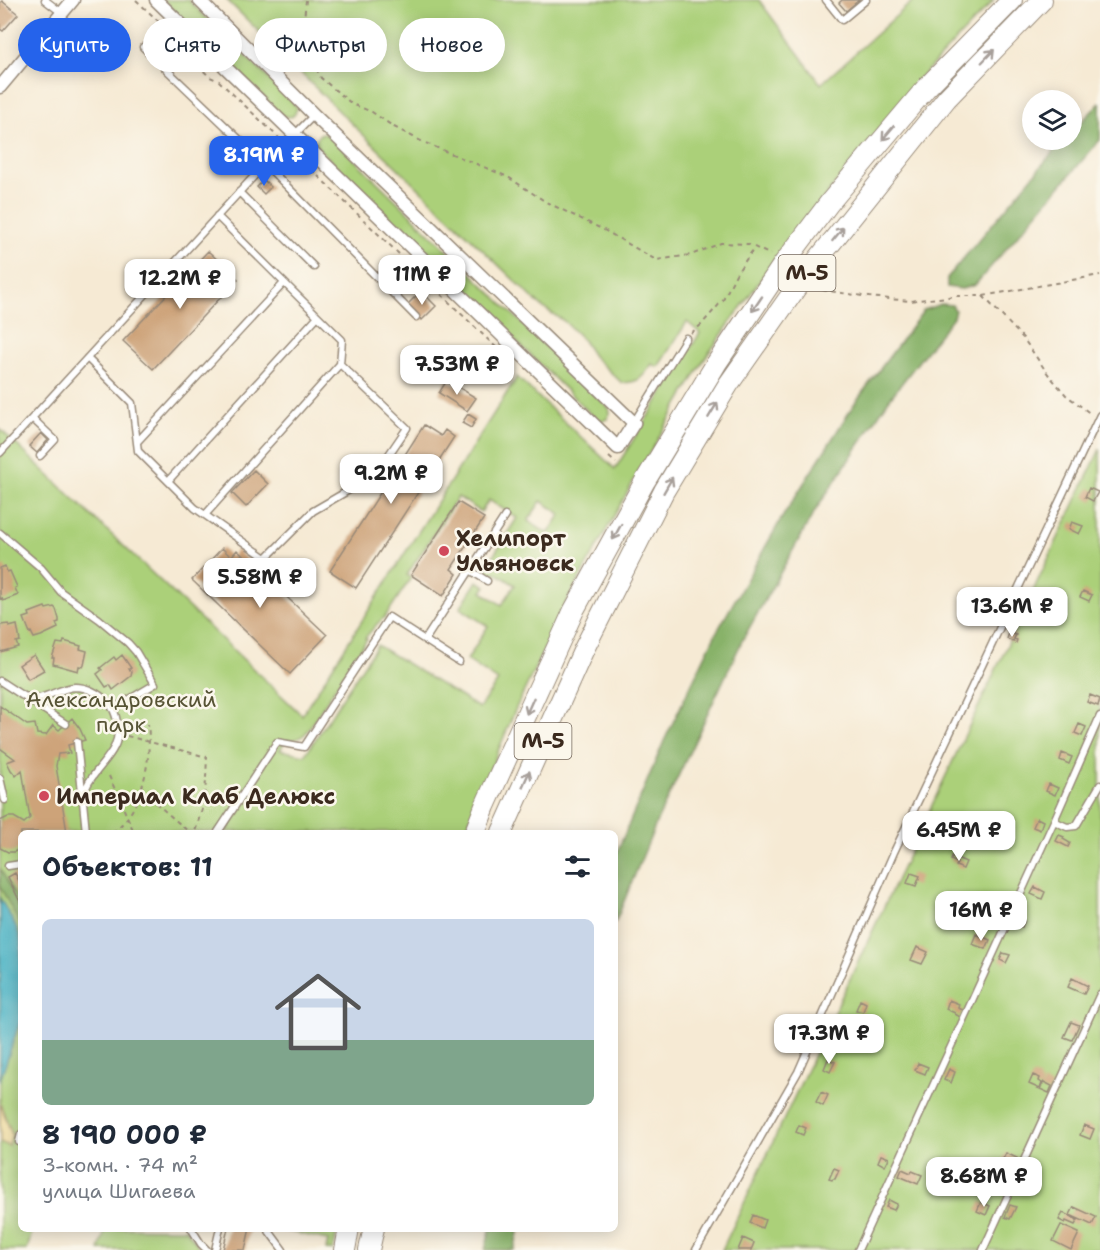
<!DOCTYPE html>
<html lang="ru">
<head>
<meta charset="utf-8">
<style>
  :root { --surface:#fff; --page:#f6f6f7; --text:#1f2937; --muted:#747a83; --accent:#2563eb }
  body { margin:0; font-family:"Shantell Sans",sans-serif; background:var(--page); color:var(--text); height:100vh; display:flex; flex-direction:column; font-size:22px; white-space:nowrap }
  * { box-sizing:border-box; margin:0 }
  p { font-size:20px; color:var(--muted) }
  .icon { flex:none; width:33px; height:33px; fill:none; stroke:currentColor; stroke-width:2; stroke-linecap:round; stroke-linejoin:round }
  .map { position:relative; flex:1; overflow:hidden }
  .side { position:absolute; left:18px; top:830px; width:600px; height:402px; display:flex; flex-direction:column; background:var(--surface); border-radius:9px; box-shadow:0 3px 15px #0003 }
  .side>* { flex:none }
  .banner { position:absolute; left:18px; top:18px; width:600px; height:54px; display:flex; gap:12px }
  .buttons { position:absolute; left:1022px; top:90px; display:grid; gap:12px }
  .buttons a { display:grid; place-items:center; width:60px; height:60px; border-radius:50%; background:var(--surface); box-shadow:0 3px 15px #0003; font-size:30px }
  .price { position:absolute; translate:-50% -51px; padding:0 14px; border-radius:12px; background:#fff; color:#222; font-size:20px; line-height:39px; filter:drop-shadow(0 2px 3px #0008) }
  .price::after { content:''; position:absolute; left:50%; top:36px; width:18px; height:14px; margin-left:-9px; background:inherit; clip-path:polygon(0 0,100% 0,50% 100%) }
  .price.current { background:var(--accent); color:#fff }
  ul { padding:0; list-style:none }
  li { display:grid; align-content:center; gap:12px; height:318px; padding:0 24px }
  li span { display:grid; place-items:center; height:186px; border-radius:9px; color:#555 }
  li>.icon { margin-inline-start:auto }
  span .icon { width:108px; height:108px; fill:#fffc; stroke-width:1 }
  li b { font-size:26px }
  h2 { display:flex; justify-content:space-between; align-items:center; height:72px; padding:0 24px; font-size:26px }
  .pill { padding:0 21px; border-radius:27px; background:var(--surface); box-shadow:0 3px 15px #0003; font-size:21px; line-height:54px }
  .pill.current { background:var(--accent); color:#fff }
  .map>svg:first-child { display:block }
  .green { fill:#abd079; stroke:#737d4c; stroke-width:1.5; fill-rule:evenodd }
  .forest { fill:#88b269; stroke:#626e44; stroke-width:1.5 }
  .sand { fill:#eeda9e; stroke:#94825e; stroke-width:1.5 }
  .water { fill:#48b2c5; stroke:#426e72; stroke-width:1.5 }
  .building { fill:#cda379 }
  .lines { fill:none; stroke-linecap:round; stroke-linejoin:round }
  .service-casing { stroke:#988a79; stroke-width:9 }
  .minor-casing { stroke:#988a79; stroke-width:15 }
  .trunk-casing { stroke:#988a79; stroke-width:22 }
  .path { stroke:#988a79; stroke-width:2; stroke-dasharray:4.5 4.5; stroke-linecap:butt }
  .service { stroke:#fff; stroke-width:6 }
  .minor { stroke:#fff; stroke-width:12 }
  .trunk { stroke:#fff; stroke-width:20 }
  .oneway { stroke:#a79f9a }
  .poi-dot { fill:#d1495b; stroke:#fbf7ec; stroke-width:2 }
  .labels { text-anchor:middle; stroke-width:5; stroke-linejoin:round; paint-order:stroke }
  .shield { fill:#fbf7ec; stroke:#75685c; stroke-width:1.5 }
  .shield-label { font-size:21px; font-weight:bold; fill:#3b2a1e }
  .poi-label { font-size:22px; font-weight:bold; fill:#3b2a1e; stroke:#fbf7ec; text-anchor:start }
  .park-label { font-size:22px; fill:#575435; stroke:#fbf7ec }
</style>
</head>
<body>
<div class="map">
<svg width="1100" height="1250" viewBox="0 0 1100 1250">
  <rect width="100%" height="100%" fill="#fbf7ec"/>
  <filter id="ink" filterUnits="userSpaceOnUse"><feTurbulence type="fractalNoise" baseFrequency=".0167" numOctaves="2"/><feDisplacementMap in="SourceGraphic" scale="12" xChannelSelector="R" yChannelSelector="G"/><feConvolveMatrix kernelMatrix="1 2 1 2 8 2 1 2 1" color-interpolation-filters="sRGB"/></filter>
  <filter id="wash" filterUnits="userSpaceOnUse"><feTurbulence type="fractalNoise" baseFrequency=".008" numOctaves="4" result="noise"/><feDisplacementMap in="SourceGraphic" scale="24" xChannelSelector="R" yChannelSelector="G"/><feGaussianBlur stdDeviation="1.35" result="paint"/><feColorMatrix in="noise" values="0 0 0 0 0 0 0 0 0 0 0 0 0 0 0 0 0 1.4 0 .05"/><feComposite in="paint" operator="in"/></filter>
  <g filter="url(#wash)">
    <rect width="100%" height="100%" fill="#f6ead4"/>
    <path class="green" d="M163 0H188L293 102 297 108 295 114 291 117 283 116Z
      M227 0H759L821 84 914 0H994L922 76 778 255 704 360 638 473 566 603 516 708 483 787 465 832H227L242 807 226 832H21V1228L33 1229 27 1250H0V429L302 715 517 377 615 469 700 333 687 322 658 367 652 364C642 378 640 382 622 383L593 356 582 339 564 321 542 307 352 124ZM458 497 481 512 489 500 517 518 483 572 491 578 495 572 515 585 502 605 482 592 486 586 477 581 460 608 488 626 467 660 498 681 479 708 377 645 305 755 280 750 285 741C293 740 300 739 306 733L367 639 365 638 378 623 385 617 411 578 407 575ZM541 501 561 514 548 534 528 521Z
      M323 133 330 136 609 408 610 413 607 419 600 421 597 420 319 149 316 145V140L320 134Z
      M1100 449V1250H722Z
      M106 1228 186 1229 201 1250H99Z
      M277 1229H338L333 1250H326L328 1240Z"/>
    <path class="forest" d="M1100 103V140L975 285 962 289 947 287V278L1058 146 1064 140H1071V132Z
      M941 304 952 305 955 310 953 317 888 401 815 511 742 641 658 819 615 923V857L664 741 715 635 783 516 857 400 924 310Z
      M0 868 21 907V927L0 886Z
      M490 1229H519L514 1250H485Z"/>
    <path class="sand" d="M0 1103 12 1134 9 1146 0 1142Z"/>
    <path class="water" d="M0 898 17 928 21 941V1019L0 1081Z"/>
    <g id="blocks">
      <path class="building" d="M842 0H859L846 11 839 3Z
        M2 1 18 14 3 31 0 29V3Z
        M264 180 271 187 264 194 257 187Z
        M208 251 238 279 153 369 123 341Z
        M421 291 436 306 422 320 407 305Z
        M447 380 476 398 467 411 439 393Z
        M468 414 476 419 471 428 462 423Z
        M424 425 441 436 445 430 454 437 356 588 330 571Z
        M41 433 48 440 37 453 29 446Z
        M254 470 268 484 246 507 232 493Z
        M1089 488 1098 492 1093 501 1085 497Z
        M458 502 484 518 451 569 457 574 443 596 411 575Z
        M1072 522 1083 526 1079 534 1069 529Z
        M222 548 231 557 237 550 327 635 290 674 192 580Z
        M5 566 7 572 10 571 17 587 15 588 18 595 3 601 2 598 0 599V568Z
        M1083 591 1092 595 1089 601 1080 597Z
        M45 607 46 609 54 607 56 609 59 619V622L56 623 58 628 41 636 34 638 31 632 30 633 24 618 30 616 29 613Z
        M9 624V627L17 625 20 641 16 642 18 647 0 652V625Z
        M1009 633 1016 635 1014 639 1017 640 1016 643 1007 639Z
        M64 641 81 646 80 649 87 651 84 665 83 667 79 666 78 671 53 664 54 658H52L57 643 63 644Z
        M34 655 44 670 28 679 19 665Z
        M122 655 131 668 129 669 132 672 131 676 113 690 110 685 106 687 97 674 102 670 100 668 114 657 116 660Z
        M1090 695 1100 699 1098 706 1087 702Z
        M0 706 27 725 35 724 37 734 46 735 53 725 59 730 72 718 80 729 85 740 68 745 70 753 58 754 56 766 67 832H21V848L14 852H8L0 848V821L8 817H14L24 823 30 818 22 770 16 776 11 770 7 762 15 759 0 748Z
        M1079 724 1086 727 1082 736 1075 733Z
        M1062 753 1072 757 1069 764 1060 760Z
        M1049 784 1058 788 1055 795 1046 791Z
        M1037 818 1043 821 1040 830 1033 827Z
        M1059 835 1064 837 1063 839 1070 843 1068 847 1056 841Z
        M952 856 966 862 963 869 956 866 957 863 951 860Z
        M15 873 21 885V904L8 877Z
        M911 873 920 876 916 886 907 883Z
        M1035 887 1045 892 1042 899 1031 894Z
        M992 906 999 909 994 919 988 916Z
        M1017 916 1025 920 1022 927 1013 924Z
        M976 934 990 940 986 949 972 944Z
        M917 947 928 952 922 964 911 960Z
        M1003 953 1010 955 1006 963 1000 960Z
        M1072 978 1088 986 1084 994 1068 987Z
        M860 1000 866 1003 863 1012 856 1010Z
        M949 1000 959 1004 958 1008 963 1010 960 1017 955 1014V1013L946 1009Z
        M1071 1022 1079 1025 1072 1040 1064 1037Z
        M828 1059 835 1062 830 1072 824 1069Z
        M918 1063 928 1067 925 1074 915 1070Z
        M949 1069 955 1072 951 1083 944 1080Z
        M1033 1075 1040 1078 1039 1081 1042 1083 1040 1089 1029 1084Z
        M1044 1082 1052 1086 1049 1093 1040 1089Z
        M821 1092 828 1095 823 1106 816 1102Z
        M799 1125 806 1128 803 1135 796 1132Z
        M1084 1125 1094 1129 1090 1139 1080 1135Z
        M1006 1153 1017 1158 1013 1166 1002 1161Z
        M881 1155 889 1158 885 1166 878 1162Z
        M834 1168 839 1170 835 1179H833L832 1180 829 1179Z
        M902 1169 911 1173 912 1171 922 1175 918 1184 899 1176Z
        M889 1200 897 1204 894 1210 886 1207Z
        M981 1202 990 1206 986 1215 977 1211Z
        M1010 1205 1016 1207 1010 1219 1005 1217Z
        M1074 1207 1096 1217 1092 1225 1070 1215Z
        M1063 1213 1078 1220 1075 1225 1066 1221 1065 1223 1059 1220Z
        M753 1215 765 1220 762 1228 750 1223Z
        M1061 1225 1079 1233 1071 1250 1053 1241Z
        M228 1228H250L245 1250H223Z
        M743 1238 754 1243 751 1250H738Z"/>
    </g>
  </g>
  <g filter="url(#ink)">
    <use href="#blocks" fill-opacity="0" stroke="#988a79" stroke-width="1.5"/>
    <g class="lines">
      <g class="service-casing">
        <path id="service" d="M45 0 62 13
          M826 0 842 20 866 0
          M143 47 265 164 416 317
          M239 192 314 267
          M87 358 132 403 138 451 195 508 266 558 313 511 375 475 407 428 340 364 342 340 217 216
          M32 418 55 440 40 456
          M634 422 686 338
          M137 442 284 283
          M0 453 256 174 314 115
          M168 481 318 316
          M205 515 340 364
          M0 533 41 568 61 592 99 619 128 643 136 652 155 684 113 709
          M470 570 487 581
          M425 640 505 516
          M0 681 66 724
          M21 695C27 697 33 699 39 698 52 695 62 688 75 687 87 687 99 693 107 702 113 707 116 715 117 722 123 749 101 762 89 782 86 787 84 793 82 799
          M77 742 86 832
          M0 778 5 800
          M1054 821 1067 827 1076 826 1100 785
          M218 832 277 742 304 747 389 617 459 662
          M8 866 21 864
          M19 1142 21 1134
          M191 1228 201 1244 207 1250
          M270 1228 269 1231 283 1250
          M215 1250 220 1228
          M696 1250 798 1072 894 852 1100 415
          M858 1250 1054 821 1100 716
          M983 1250 1100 994"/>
      </g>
      <g class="minor-casing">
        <path id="minor" d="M156 0 618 448 634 423 314 115 199 0
          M0 87 73 0"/>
      </g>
      <g class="trunk-casing">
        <path id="trunk" d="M475 832 485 806 574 610 645 481 716 364 784 263 830 202 926 88 1012 0
          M502 832 584 649 664 491 728 385 803 278 947 98 1042 0
          M345 1250 349 1228
          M369 1250 374 1228"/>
      </g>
      <path class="path" d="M136 0 172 34 178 47 210 77 219 81 279 138
        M306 0 302 39 321 78 352 104 372 112 394 127 423 142 508 177 546 202 604 230 656 260 691 255 721 243 748 244 771 255
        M292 151 504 355
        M815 285 822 290 869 297 910 301 956 296H983L1100 275
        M983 296 1023 338 1048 374 1066 395 1091 414
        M691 333 701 325 723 300 736 274 755 247
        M609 457 616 463
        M127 736 207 757 205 799 195 832
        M109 776 134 832
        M142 791 189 832
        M112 832C143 813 152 757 148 724"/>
      <use href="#service" class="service"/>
      <use href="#minor" class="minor"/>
      <use href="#trunk" class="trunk"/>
    </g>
    <defs><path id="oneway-shaft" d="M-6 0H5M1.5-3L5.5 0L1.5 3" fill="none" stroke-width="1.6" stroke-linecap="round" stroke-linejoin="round" transform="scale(1.5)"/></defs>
    <g class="oneway">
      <use href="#oneway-shaft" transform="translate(988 56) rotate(-46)"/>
      <use href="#oneway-shaft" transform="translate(888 133) rotate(130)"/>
      <use href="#oneway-shaft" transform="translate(838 234) rotate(-51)"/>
      <use href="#oneway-shaft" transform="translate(757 304) rotate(124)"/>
      <use href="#oneway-shaft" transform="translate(713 410) rotate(-59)"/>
      <use href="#oneway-shaft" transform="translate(668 485) rotate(-60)"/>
      <use href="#oneway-shaft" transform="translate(617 532) rotate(119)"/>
      <use href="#oneway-shaft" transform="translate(530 706) rotate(114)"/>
      <use href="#oneway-shaft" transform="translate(526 779) rotate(-66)"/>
    </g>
  </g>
  <g class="poi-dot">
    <circle cx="444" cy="551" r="6"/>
    <circle cx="44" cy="796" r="6"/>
  </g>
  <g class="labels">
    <g class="shield">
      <rect x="778.5" y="255" width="57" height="36" rx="4.5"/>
      <rect x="514.5" y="723" width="57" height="36" rx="4.5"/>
    </g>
    <g class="shield-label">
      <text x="807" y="280">М-5</text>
      <text x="543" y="748">М-5</text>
    </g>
    <g class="poi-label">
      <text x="456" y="546">Хелипорт<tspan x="456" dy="25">Ульяновск</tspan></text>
      <text x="56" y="804">Империал Клаб Делюкс</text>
    </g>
    <g class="park-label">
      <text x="121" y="707">Александровский<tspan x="121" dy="25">парк</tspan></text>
    </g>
  </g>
</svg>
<div class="buttons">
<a><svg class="icon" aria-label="layers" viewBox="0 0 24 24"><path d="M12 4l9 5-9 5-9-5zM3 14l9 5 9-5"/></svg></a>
</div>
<b class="price current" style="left:264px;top:187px">8.19M ₽</b>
<b class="price" style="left:422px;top:306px">11M ₽</b>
<b class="price" style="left:180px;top:310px">12.2M ₽</b>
<b class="price" style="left:457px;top:396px">7.53M ₽</b>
<b class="price" style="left:391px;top:505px">9.2M ₽</b>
<b class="price" style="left:260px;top:609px">5.58M ₽</b>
<b class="price" style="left:1012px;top:638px">13.6M ₽</b>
<b class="price" style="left:959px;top:862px">6.45M ₽</b>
<b class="price" style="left:981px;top:942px">16M ₽</b>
<b class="price" style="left:829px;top:1065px">17.3M ₽</b>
<b class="price" style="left:984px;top:1208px">8.68M ₽</b>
<div class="banner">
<a class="pill current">Купить</a>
<a class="pill">Снять</a>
<a class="pill">Фильтры</a>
<a class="pill">Новое</a>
</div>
<section class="side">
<h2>Объектов: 11<svg class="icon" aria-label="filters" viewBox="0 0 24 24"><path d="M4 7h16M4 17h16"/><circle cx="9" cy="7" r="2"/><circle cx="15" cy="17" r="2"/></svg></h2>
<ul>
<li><span style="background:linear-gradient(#c9d6e8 65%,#7fa58c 0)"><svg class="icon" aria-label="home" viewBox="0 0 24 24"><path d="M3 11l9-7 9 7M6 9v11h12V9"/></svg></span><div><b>8 190 000 ₽</b><p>3-комн. · 74 m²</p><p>улица Шигаева</p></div></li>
</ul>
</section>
</div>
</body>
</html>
